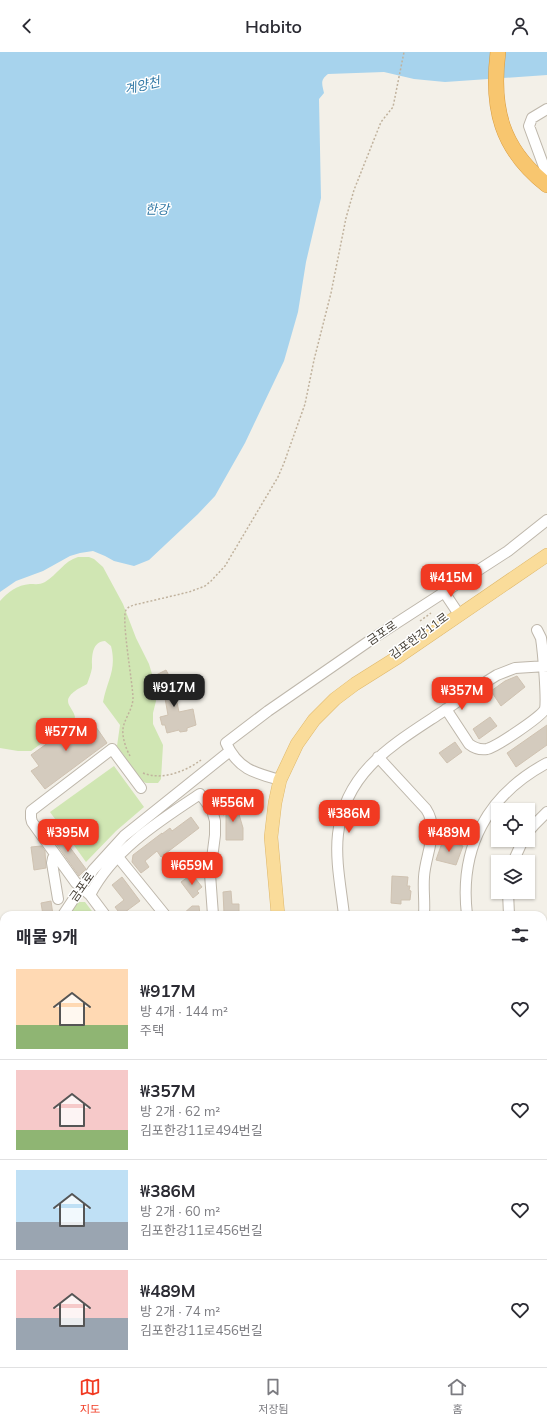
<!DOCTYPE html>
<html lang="ko">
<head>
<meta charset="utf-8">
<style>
  :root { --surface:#fff; --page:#f7f7f7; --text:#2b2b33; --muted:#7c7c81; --line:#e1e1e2; --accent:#f13a22 }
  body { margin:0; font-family:Mulish,"Noto Sans KR",sans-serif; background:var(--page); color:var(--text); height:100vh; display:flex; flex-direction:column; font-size:15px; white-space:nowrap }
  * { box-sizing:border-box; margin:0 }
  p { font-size:13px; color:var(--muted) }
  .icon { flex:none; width:22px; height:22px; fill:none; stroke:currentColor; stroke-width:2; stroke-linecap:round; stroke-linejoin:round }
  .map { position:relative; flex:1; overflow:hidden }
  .panel { position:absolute; left:0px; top:859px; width:547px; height:456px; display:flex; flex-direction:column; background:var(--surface); border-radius:12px 12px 0 0; box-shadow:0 1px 3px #0004 }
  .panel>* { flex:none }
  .controls { position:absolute; left:491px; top:751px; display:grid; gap:8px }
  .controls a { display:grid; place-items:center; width:44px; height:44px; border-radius:0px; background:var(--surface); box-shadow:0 1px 3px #0004; font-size:20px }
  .price { position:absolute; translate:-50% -34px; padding:0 9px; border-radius:8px; background:var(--accent); color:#fff; font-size:13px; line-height:26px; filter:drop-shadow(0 1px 2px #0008) }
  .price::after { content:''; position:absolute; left:50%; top:24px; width:12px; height:9px; margin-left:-6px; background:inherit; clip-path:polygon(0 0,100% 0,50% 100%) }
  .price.on { background:#222; color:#fff }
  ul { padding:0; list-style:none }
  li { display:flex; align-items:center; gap:12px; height:100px; padding:0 16px }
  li+li { border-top:1px solid var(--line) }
  li span { display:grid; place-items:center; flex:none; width:112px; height:80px; border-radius:0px; color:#555 }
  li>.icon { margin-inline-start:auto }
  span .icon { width:48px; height:48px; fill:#fffc; stroke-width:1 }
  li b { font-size:17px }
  h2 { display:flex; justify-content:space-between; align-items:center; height:48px; padding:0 16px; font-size:17px }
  header { display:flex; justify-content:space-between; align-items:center; height:52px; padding:0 16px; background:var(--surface); font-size:18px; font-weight:600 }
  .menu { display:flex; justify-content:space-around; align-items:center; height:56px; border-top:1px solid var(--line); background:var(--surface); font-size:11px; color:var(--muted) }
  .menu a { display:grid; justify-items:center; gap:2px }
  .menu .on { color:var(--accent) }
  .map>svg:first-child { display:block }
  .residential { fill:#e7e1d6 }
  .green { fill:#d0e6b3 }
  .water { fill:#a7d3ed }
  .building { fill:#d4cbbe; stroke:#cfc2b1 }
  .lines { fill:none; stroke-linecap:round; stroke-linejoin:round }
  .minor-casing { stroke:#beb7ab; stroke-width:12 }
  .major-casing { stroke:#dfb86b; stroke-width:14 }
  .highway-casing { stroke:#d79a3e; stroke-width:16 }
  .path { stroke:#c0b29d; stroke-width:1.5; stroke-dasharray:2 2; stroke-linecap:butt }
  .minor { stroke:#fff; stroke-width:10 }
  .major { stroke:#fadc9a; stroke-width:13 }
  .highway { stroke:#f8c66f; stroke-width:15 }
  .labels { text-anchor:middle; stroke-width:3; stroke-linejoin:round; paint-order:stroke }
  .street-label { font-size:12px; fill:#464037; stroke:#fff }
  .water-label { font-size:13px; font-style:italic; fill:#3279a6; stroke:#fff }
</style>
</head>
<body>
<header><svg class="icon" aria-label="back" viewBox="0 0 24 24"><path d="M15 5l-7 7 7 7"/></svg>Habito<svg class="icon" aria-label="person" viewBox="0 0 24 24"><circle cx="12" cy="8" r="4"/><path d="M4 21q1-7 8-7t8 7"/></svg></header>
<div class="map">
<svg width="547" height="1315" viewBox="0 0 547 1315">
  <rect width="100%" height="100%" fill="#f3f0e8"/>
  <path class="residential" d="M543 1231 547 1233V1315H436L433 1311H543Z"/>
  <path class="green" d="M78 505H89L94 507 103 515 123 552 136 586 149 612 155 632 156 643V649L153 661V672L163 693 161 727 158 731H146L142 729 117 694 120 673 103 650C107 628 117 618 111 594L105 589C91 590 92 606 92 616 91 621 89 627 87 632 80 636 64 643 69 653 71 657 74 660 75 665L74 668 31 699H18L0 696V549C8 540 17 533 30 532 35 532 40 533 45 530 57 523 64 509 78 505Z
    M114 714 144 755 116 779 86 810 50 760Z
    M76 850H85L95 863H68Z
    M42 1311H408L410 1315H43Z"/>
  <path class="water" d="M0 0H547V23L445 30 414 27 384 20 328 22C320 28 322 32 324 41L319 47 321 146 306 210 298 260 284 309 245 391 215 444 198 462 149 508 134 514 114 509 105 504 93 499 80 501 70 504 43 519 16 529 0 540Z"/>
  <path class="building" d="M166 618 173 631 179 660 193 657 196 673 187 676V679L180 680 179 678 167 681 165 673H162L160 665 168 663 163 635 156 623Z
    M517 624 525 635 501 654 491 639 505 629Z
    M490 665 497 674 479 687 473 677Z
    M80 668 85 674 87 673 89 675 94 672 107 691 45 737 31 719 39 714 31 703Z
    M547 673V693L516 715 507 701Z
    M455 690 462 700 447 711 439 701Z
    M236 752 243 776V788H226V762L223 763 221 755Z
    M191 765 199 776 161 805 157 799 145 809 149 815 141 821 132 810 133 803 162 781V782L170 776 172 779Z
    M57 778 86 817 79 824 50 783Z
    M443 788 463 794 456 813 436 808Z
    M41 794 45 799 46 816 34 818 31 795Z
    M192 822 202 835 197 839 199 841 193 846 181 830Z
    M392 824 408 825 407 834H410L409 838 411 839 410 848H401V852L391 851Z
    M122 825 140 849 121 863 115 855 124 848 112 833Z
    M231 839 232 852H239V863H225L224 861 223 840Z
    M51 849 53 863H43L41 851Z
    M192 854H199L200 863H182Z"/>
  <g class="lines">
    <g class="minor-casing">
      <path id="minor" d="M547 57 532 66 529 74 547 123
        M444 540 456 558
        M446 657 469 692C474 696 480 698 487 697 496 695 541 665 545 657 547 647 543 599 541 586L537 578
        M378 705 426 757C440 778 425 803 424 825 423 838 425 850 424 863
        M280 728C254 721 238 717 226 691L268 659 375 585 508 499 547 468
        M528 780 534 773 547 760
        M56 803 53 806 52 811 58 847
        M118 805 165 863
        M513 810 523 788
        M508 840 509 863
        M90 843 76 831 32 770 31 766V759L112 697 141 736
        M63 863 93 818 124 784 230 699
        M105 863 90 843C113 798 159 769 200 742L212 758 215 769V783L210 822 213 863
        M344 863C341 836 335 808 338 782 345 720 392 693 439 662 459 649 477 635 497 623L515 616 547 614
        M467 863C459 796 487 743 547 711
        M543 915 547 914
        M543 987H547
        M543 1127 547 1129
        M543 1274 547 1276
        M543 1309 547 1300
        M423 1311 425 1315"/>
    </g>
    <g class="major-casing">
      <path id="major" d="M278 863 271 785 275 751 280 728 297 692 314 668 335 647 355 632 398 605 547 503
        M543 1200 547 1201"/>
    </g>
    <g class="highway-casing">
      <path id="highway" d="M498 0C491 56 501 97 547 133"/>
    </g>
    <path class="path" d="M420 569 431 561
      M130 704C126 697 122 685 123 677 124 667 132 659 133 647 133 632 121 567 126 558 128 555 131 554 134 553L189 540 205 534 211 529 225 514 278 425 284 411 305 352 314 308 331 241 346 166 354 138 381 70 393 55 404 0
      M143 721C162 729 186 719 201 708
      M543 1217 547 1219
      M47 1311V1315
      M77 1311 78 1315"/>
    <use href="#minor" class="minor"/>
    <use href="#major" class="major"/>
    <use href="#highway" class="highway"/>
  </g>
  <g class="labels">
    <g class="street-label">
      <text transform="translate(382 581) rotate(-34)" y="4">금포로</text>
      <text transform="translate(419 584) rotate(-36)" y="4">김포한강11로</text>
      <text transform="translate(82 835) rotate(-55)" y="4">금포로</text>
    </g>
    <g class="water-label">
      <text transform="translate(142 33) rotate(-13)" y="5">계양천</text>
      <text x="157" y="162">한강</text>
    </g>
  </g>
</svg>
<div class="controls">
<a><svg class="icon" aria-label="locate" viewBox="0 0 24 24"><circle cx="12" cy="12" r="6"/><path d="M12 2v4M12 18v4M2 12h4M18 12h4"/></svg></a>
<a><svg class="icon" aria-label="layers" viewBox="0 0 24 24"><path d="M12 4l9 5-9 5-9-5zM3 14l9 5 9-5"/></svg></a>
</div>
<b class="price" style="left:451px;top:546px">₩415M</b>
<b class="price on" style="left:174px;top:656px">₩917M</b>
<b class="price" style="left:462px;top:659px">₩357M</b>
<b class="price" style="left:66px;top:700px">₩577M</b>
<b class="price" style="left:233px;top:771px">₩556M</b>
<b class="price" style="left:349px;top:782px">₩386M</b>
<b class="price" style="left:68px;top:801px">₩395M</b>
<b class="price" style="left:449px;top:801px">₩489M</b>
<b class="price" style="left:192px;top:834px">₩659M</b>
<section class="panel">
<h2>매물 9개<svg class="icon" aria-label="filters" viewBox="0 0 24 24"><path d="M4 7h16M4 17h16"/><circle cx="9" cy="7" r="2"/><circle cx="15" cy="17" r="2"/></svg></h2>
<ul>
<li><span style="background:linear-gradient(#ffd9b3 70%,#8fb573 0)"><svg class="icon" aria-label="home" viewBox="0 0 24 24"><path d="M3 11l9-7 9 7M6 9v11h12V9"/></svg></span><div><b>₩917M</b><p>방 4개 · 144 m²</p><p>주택</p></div><svg class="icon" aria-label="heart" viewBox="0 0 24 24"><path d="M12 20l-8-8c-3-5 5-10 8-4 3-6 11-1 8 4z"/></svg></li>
<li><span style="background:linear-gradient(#f6c9c9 75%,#8fb573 0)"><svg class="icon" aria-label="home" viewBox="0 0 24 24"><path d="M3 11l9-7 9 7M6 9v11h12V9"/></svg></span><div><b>₩357M</b><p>방 2개 · 62 m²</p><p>김포한강11로494번길</p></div><svg class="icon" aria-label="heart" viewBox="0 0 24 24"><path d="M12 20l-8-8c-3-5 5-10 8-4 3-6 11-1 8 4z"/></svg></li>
<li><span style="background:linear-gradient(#bfe0f5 65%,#9aa5b1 0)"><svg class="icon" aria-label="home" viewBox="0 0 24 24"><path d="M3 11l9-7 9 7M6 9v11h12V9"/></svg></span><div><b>₩386M</b><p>방 2개 · 60 m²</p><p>김포한강11로456번길</p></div><svg class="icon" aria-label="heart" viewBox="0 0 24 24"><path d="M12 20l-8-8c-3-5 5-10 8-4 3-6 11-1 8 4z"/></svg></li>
<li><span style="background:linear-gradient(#f6c9c9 60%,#9aa5b1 0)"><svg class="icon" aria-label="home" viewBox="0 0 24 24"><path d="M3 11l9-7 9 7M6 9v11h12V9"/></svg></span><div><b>₩489M</b><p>방 2개 · 74 m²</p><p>김포한강11로456번길</p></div><svg class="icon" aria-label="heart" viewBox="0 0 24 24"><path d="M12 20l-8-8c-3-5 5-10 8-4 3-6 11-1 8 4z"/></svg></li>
</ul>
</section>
</div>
<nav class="menu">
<a class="on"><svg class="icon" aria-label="map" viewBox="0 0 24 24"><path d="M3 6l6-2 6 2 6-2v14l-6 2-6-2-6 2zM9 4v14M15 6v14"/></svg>지도</a>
<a><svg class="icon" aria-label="saved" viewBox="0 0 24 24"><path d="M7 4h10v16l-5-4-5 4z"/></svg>저장됨</a>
<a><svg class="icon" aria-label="home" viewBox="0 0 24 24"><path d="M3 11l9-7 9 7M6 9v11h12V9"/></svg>홈</a>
</nav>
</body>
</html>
